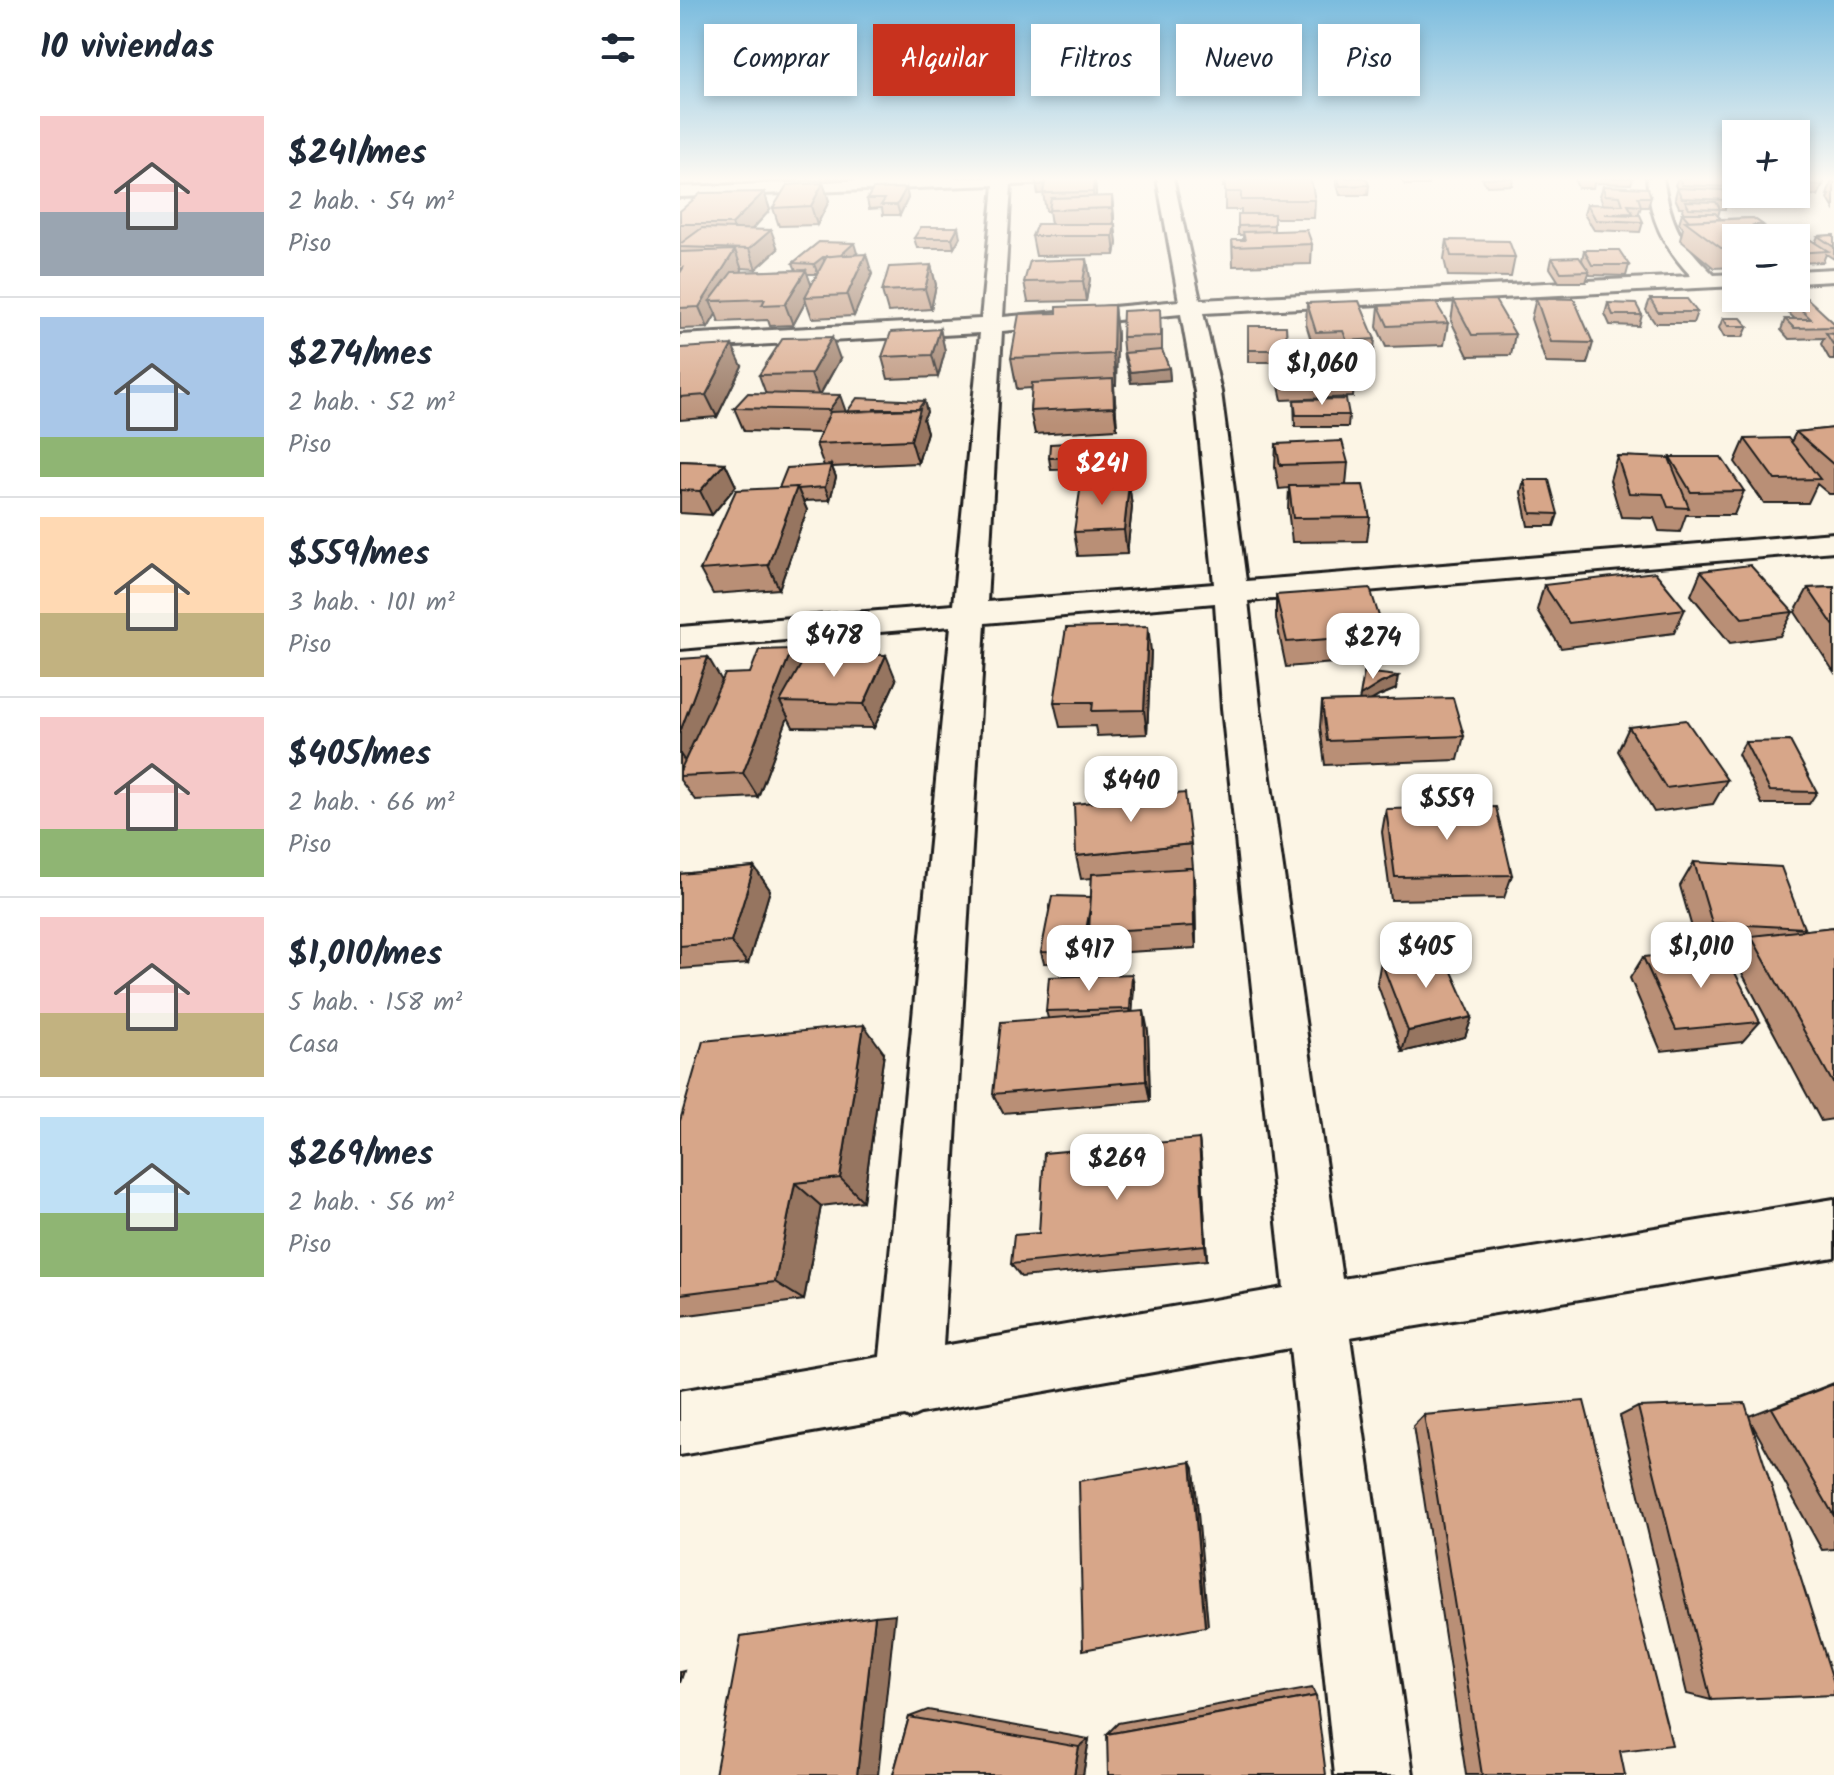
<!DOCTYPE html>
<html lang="es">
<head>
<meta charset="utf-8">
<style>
  :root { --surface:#fff; --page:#f6f6f7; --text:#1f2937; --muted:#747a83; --line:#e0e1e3; --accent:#c8321e }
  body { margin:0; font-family:Kalam,sans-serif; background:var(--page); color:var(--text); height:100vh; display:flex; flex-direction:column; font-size:30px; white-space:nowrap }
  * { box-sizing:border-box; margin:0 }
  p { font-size:26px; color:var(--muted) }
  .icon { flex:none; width:44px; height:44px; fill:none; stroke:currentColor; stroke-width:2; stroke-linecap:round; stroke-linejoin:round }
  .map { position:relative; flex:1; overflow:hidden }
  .panel { display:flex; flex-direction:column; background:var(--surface); width:680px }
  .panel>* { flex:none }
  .banner { position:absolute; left:24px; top:24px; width:760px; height:72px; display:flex; gap:16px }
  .fabs { position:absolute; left:1042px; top:120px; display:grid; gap:16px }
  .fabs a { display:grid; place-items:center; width:88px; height:88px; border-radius:0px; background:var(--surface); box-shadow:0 4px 12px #0003; font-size:40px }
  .price { position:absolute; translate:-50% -68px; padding:0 18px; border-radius:16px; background:#fff; color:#222; font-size:26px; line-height:52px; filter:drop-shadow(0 2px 4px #0008) }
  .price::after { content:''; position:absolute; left:50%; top:48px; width:24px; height:18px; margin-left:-12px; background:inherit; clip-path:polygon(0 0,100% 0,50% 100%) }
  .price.on { background:var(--accent); color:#fff }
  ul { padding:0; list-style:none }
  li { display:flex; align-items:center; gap:24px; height:200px; padding:0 40px }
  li+li { border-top:2px solid var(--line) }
  li span { display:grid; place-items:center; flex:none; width:224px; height:160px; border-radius:0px; color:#555 }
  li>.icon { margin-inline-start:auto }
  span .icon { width:96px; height:96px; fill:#fffc; stroke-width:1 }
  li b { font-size:34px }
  h2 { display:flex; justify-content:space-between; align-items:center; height:96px; padding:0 40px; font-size:34px }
  .tag { padding:0 28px; border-radius:0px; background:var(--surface); box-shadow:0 4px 12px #0003; font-size:28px; line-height:72px }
  .tag.on { background:var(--accent); color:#fff }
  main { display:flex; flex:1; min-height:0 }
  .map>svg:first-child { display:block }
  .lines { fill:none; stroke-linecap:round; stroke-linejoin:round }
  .minor-casing { stroke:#1c1c1c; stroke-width:6 }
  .minor { fill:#fcf5e5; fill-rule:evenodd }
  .wall { fill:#b98f76; stroke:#1c1c1c; stroke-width:2; fill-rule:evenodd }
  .shaded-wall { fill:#967460; stroke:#1c1c1c; stroke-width:2 }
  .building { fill:#d7a689; stroke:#1c1c1c; stroke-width:2 }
</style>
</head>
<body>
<main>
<section class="panel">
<h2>10 viviendas<svg class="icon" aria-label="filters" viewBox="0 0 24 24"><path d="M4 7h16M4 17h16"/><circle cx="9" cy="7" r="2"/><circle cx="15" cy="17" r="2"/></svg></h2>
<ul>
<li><span style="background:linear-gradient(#f6c9c9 60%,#9aa5b1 0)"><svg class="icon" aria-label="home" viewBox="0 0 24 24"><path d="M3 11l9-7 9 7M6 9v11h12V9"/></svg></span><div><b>$241/mes</b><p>2 hab. · 54 m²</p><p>Piso</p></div></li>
<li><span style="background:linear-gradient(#a9c7e8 75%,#8fb573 0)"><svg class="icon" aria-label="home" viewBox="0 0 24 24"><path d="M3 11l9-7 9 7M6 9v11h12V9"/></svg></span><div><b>$274/mes</b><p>2 hab. · 52 m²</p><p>Piso</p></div></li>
<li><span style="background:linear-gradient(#ffd9b3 60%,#c2b280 0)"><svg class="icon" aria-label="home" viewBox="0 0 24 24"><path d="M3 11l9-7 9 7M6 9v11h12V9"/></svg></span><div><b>$559/mes</b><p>3 hab. · 101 m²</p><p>Piso</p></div></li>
<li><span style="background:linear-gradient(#f6c9c9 70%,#8fb573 0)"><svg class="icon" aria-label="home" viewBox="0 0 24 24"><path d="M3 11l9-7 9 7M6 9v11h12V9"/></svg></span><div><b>$405/mes</b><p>2 hab. · 66 m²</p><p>Piso</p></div></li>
<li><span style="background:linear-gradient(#f6c9c9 60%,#c2b280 0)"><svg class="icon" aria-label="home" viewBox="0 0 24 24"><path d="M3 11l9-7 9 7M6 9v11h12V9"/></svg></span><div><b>$1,010/mes</b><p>5 hab. · 158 m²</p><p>Casa</p></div></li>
<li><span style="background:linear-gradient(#bfe0f5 60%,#8fb573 0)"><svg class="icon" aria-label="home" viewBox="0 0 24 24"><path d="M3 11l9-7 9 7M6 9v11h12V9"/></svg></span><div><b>$269/mes</b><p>2 hab. · 56 m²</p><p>Piso</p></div></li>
</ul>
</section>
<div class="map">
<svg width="1154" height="1775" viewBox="0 0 1154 1775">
  <rect width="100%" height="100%" fill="#fcf5e5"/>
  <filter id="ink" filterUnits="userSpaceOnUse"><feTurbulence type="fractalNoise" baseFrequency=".0125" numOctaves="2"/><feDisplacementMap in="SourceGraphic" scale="16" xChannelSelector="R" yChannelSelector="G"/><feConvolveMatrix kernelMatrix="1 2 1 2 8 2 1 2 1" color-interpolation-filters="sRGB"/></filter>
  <g filter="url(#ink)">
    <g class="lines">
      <g class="minor-casing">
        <path id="minor" d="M248 178H378L370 183 331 185 323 317 499 301 477 178H493L520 300 1011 276C983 246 970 219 967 178H983C991 224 999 241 1034 275L1056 274V286L523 313 541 392 566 581 1154 533V551L568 601 580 708 662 1279 1154 1199V1257L670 1337 733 1775H655L610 1348 240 1413 229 1418 225 1416 0 1455V1391L200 1357 271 626 0 649V627L273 605 300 333 0 349V335L301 319 314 185 0 197V187ZM501 314 515 392 534 584 307 602 322 331ZM535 603 542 708 604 1288 263 1346 305 623Z
          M1154 269V281L1116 283V271Z"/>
      </g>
      <use href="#minor" class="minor"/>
    </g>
    <path class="wall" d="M141 178H172L171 179 142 181Z
      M355 178H415L416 197 432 196 434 224 437 243 435 255 356 256 352 236 371 224 369 211H366L363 193 358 194Z
      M543 178H594V180L635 200 634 218H594V231L632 244 631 264 553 266 552 240H563V235H558V214H561V210H545V187H543Z
      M655 178H686L689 185 688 195H660Z
      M720 178H749L748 185H725Z
      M802 178H833L832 185 807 186Z
      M894 178H953L951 184 914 183 913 188H898Z
      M998 178H1046L1051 187 1048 196H1046L1048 200 1045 209H1040L1038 216 1041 219 1073 218 1083 225 1081 231 1091 238 1092 236 1123 235 1135 243 1138 236 1154 235V259L1146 254 1143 262 1116 263V238H1056V267L1034 268 1000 240 1003 228 999 223 1002 213H1004L1002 210 1003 207H999L995 198 997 189 995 185Z
      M1131 178H1146L1138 196 1124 194Z
      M1153 178H1154V209L1148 199 1150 195H1147Z
      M143 183 149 201 137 225 99 226 93 208Z
      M923 186 971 197 968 207H961L958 215 963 222 960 232 914 230 904 214 907 204 923 205 920 196Z
      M226 188 228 198 220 215H203L202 208 189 209 187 199Z
      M84 192 90 210 72 230 98 249 76 269 62 268 61 272 116 270 113 263 139 242 177 253 176 254 192 274 174 316 132 318 126 301 113 325 90 326 88 320 39 322 36 314 28 328 0 329V244L1 243H0V211ZM127 274H137L131 285Z
      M280 237 274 248H237L234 238Z
      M767 240 835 257 831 277 768 276 764 259Z
      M904 250 949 265 946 276 910 275 909 273 906 282H879L870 268 872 258 904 264 902 260Z
      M407 259 410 279 406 301 348 302 344 282Z
      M251 265 256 285 251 309 208 312 202 291Z
      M856 298 913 343 907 364 866 363 851 319Z
      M1109 298 1154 323V360H1150L1141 344 1144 338 1109 339 1101 330 1105 319H1115L1104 309Z
      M970 299 1017 312 1013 323H975L966 310Z
      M774 301 835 334 831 355 788 356 771 321Z
      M627 303 695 339 693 361 671 362 675 375 673 397 602 400 597 377 598 362H568V326H606L607 355 662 353V352L635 353 626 324Z
      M928 303 962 315 959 326 930 325 925 314Z
      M434 305 437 335 436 385H434L437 429 355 434 350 411 352 388 337 389 331 358 377 313Z
      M699 306 768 323 764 345 706 347 697 327Z
      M1043 318 1068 326 1063 337H1044L1039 328Z
      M260 329 265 351 258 377 208 379 202 357Z
      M482 330V350L489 368 490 380 451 383 445 358H444L442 337Z
      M0 348 62 366 37 417 0 420Z
      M160 359 140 395 166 412 244 401 247 412 243 419 247 432 238 463 152 467 156 477 150 500 123 501 127 510 99 589 33 594 20 570 99 488 144 466 136 444 141 433 64 431 54 408 86 394 79 375Z
      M614 400 669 415 668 427H615Z
      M1154 428V494H1149L1137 484 1128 503H1084L1055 462 1065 439 1111 442 1116 432Z
      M596 444 668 463 666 485 690 517 687 541 612 542 608 509 609 488 599 489 595 467Z
      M429 453 428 468 371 470 369 458Z
      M937 456 989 459 990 457 1064 491 1054 515H1006L1000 532 979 531 974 518 941 517 930 480Z
      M0 461 45 463 56 486 32 515 0 513Z
      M844 480 878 514 874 526H848L841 492Z
      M449 483 452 507 447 554 398 556 394 532Z
      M1021 571 1113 612 1100 636 1050 643 1011 595Z
      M864 585 1005 609 994 633 881 648 857 610Z
      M1154 587V672L1115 612 1128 588Z
      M596 595 705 635 702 659 606 667 596 619Z
      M471 651 467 734 417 736 415 726 380 727 374 702Z
      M0 659 42 680 70 673 120 665 216 680 194 728 113 727 108 717 78 797 15 800 0 780Z
      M716 689 699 696 691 701 784 736 778 760 645 765 640 727 642 702 679 701Z
      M949 727 1047 780 1033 804 974 812 938 751Z
      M1065 742 1137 792 1129 804H1082L1058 754Z
      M706 809 832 875 824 898 711 900 702 832Z
      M511 844 513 868H506L515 891 516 948 414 954 410 937 405 964 364 963 361 952 411 897 412 878 401 879 396 856Z
      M1014 862 1124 928 1122 931 1154 927V1119L1141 1121 1054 958 1062 948 1017 945 1000 886Z
      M74 867 90 890 68 964 0 969V874Z
      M963 957 1080 1022 1062 1042 981 1051 950 978Z
      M701 961 792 1017 785 1037 722 1052 697 983Z
      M454 985 452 1012 468 1031 470 1101 323 1113 313 1094 368 1018 366 1011Z
      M204 1053 183 1201 141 1206 124 1300 0 1316V1121Z
      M519 1139 521 1157 527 1260 341 1277 331 1264 359 1233Z
      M1154 1383V1549L1142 1550 1072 1424 1031 1700 1007 1694 940 1416 958 1407 1069 1416Z
      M744 1415 945 1775H786L733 1426Z
      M632 1688 636 1696 427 1734 438 1723Z
      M248 1710 409 1739 403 1775H213L229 1717Z"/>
    <path class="shaded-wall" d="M415 178 416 192 415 210 413 192Z
      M392 182 394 191 358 194 357 185Z
      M143 183 149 201 137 225 131 206Z
      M226 188 228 198 220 215 217 205Z
      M84 192 90 210 59 243 52 224Z
      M432 196 434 215V227L432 208Z
      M435 224 437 243 435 255 433 236Z
      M278 227 280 237 274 248 272 238Z
      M91 230 98 249 76 269 69 249Z
      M174 243 177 253 161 268 158 257Z
      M55 250 62 270 44 301H30L36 314 28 328 19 307Z
      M186 254 192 274 174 316 167 295Z
      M143 257 146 267 138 274 134 264Z
      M407 259 410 279 406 301 403 281Z
      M251 265 256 285 251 309 245 289Z
      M126 270 133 290 125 297 126 301 113 325 105 304Z
      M434 305 437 335 436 385 433 354Z
      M260 329 265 351 258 377 252 355Z
      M152 337 160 359 139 396 131 374Z
      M52 345 62 366 37 417 26 395Z
      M489 368 490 380 451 383 450 372Z
      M433 379 435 401 437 429 434 407Z
      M160 395 167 415 157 433 149 410Z
      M244 401 247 412 243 419 247 432 238 463 231 440 237 410Z
      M427 441 429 453 428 468 426 456Z
      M45 463 56 486 32 515 20 491Z
      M151 465 156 477 150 500 145 487Z
      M449 483 452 507 447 554 444 530Z
      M117 487 127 510 99 589 88 565Z
      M468 626 471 651 467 734 464 710Z
      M112 649 124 673 100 702 108 717 78 797 63 773Z
      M206 655 216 680 194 728 184 704Z
      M28 657 42 681 11 770 0 754V732Z
      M718 676 716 689 699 696 678 708 680 696 701 683Z
      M74 867 90 890 68 964 51 942Z
      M513 868 515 891 516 948 514 926Z
      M412 897 409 932 410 937 405 964 402 953Z
      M452 974 454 985 452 1019 450 1009Z
      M464 1011 468 1031 470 1101 466 1081Z
      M792 1017 785 1037 722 1052 728 1031Z
      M184 1025 204 1053 183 1201 160 1178Z
      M519 1139 521 1157 527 1260 525 1245Z
      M115 1183 141 1206 124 1300 95 1282Z
      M511 1462 514 1468 528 1625 525 1627Z
      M215 1614 198 1775H177L195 1616Z
      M4 1671 0 1683V1672Z
      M409 1739 403 1775H394L399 1747Z"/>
    <path class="building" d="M355 178H366L365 184 357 185Z
      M366 178H414L413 192 363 193Z
      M658 178H686L689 185 660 186Z
      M999 178H1046L1051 187 1002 185Z
      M1131 178H1146L1142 186 1128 184Z
      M545 180H631L635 200H561V192H545Z
      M143 183 131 206 93 208 107 185Z
      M923 186 968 188 971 197H958L961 206 948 205 953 213 925 214 960 215 963 222 916 220 907 204 943 205 940 196 925 195Z
      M226 188 217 205H201L205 199H187L193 189Z
      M997 188 1043 190 1048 200 1002 198Z
      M84 192 52 224H0V211L21 193Z
      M432 196V208L369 210 371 198Z
      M1005 201 1036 202 1040 209 1009 208Z
      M1002 213H1035L1041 219 1009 221Z
      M558 214H594V225L558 226Z
      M1073 218 1083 225H1074L1092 238H1056V247L1041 248 1005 221Z
      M357 224H435L433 236H352Z
      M241 227H278L272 238H234Z
      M22 228 91 230 69 249 0 247V244Z
      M627 230 632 244 553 247 552 240H565L563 232Z
      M1123 235 1148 251 1116 253V238H1094L1092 236Z
      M1154 235V247L1138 236Z
      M767 240 829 241 835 257 771 256Z
      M139 242 174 243 161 255 143 257 134 264 113 263Z
      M55 250 19 307 0 308V273L3 268 0 269V252Z
      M904 250H939L949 265H912Z
      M186 254 167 295 125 297 147 256Z
      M899 257 909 271 881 272 872 258Z
      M407 259 403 281 344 282 350 261Z
      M251 265 245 289 202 291 209 267Z
      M126 270 105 304 82 305 85 299 30 301 52 272Z
      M856 298 894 299 913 343 871 342Z
      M1109 298H1127L1154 323V327L1114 328 1105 319H1131Z
      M970 299H1007L1017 312H978Z
      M815 300 835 334 792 335 774 301Z
      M679 301 695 339 667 341 663 331 636 332 627 303Z
      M756 303 768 323 708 326 699 306Z
      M928 303 956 304 962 315H933Z
      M434 305 433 354 331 358 339 314 377 313V307Z
      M480 309 481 336 442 337 443 311Z
      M1043 318H1061L1068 326H1048Z
      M568 326H606L607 350H568Z
      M260 329 252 355 202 357 211 332Z
      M1146 333 1154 334V346Z
      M152 337 131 374 79 375 103 338Z
      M52 345 26 395 0 397V348Z
      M482 350 489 368 450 372 444 353Z
      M668 353 675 375 602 377 598 356Z
      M433 379 434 407 350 411 352 383Z
      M68 393 160 395 149 410 54 408Z
      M177 398 244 401 238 409H194L193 411 167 412Z
      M666 399 669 415H616L614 400Z
      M240 409 231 440 136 444 150 412Z
      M1154 428V465L1116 432Z
      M1108 438 1140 479 1095 480 1065 439Z
      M427 441 426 456 369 458 370 444Z
      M662 441 668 463 600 465 596 444Z
      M937 456 989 458 1009 508 988 507 983 494 949 493Z
      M990 457H1041L1064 491 1011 492Z
      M0 461 45 463 20 491 0 490Z
      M151 465 145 487 118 489 117 487 99 488 107 468Z
      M844 480H869L878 514 851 513Z
      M449 483 444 530 394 532 401 484Z
      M683 485 690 517 613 518 609 486Z
      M117 487 88 565 20 570 56 490Z
      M1070 565 1113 612 1062 618 1021 571Z
      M975 572 1005 609 889 623 864 585Z
      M1154 587V626L1128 588Z
      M690 588 705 635 607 642 596 595Z
      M468 626 464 710 412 711 413 702H374L386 628Z
      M112 649 63 773 0 776V771L45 674 70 673 79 650Z
      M127 654 206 655 184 704 100 702Z
      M28 657 0 732V659Z
      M684 672 718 676 701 683 680 696Z
      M773 698 784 736 647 741 642 702Z
      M1006 720 1047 780 986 788 949 727Z
      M1110 741 1137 792 1090 791 1065 742Z
      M505 793 511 844 396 856 394 804Z
      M816 807 832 875 715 877 706 809Z
      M1014 862 1101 867 1124 928 1032 923Z
      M74 867 51 942 0 946V874Z
      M513 868 514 926 409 932 412 874Z
      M372 896 411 897 410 908 402 953 361 952Z
      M1154 927V1085L1071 936Z
      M762 949 792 1017 728 1031 701 961Z
      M1043 949 1080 1022 996 1030 963 957Z
      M452 974 450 1009 366 1011 369 977Z
      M464 1011 466 1081 313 1094 321 1022Z
      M184 1025 160 1178 115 1183 95 1282 0 1294V1121L23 1041Z
      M519 1139 525 1245 331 1264 334 1235 359 1233 364 1153Z
      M1154 1384V1516L1092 1408Z
      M904 1401 992 1745 940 1751 945 1775H802L744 1415Z
      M1065 1403 1154 1683V1695L1031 1700 958 1407Z
      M511 1462 525 1627 403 1650 399 1481Z
      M195 1616 177 1775H35L61 1636Z
      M636 1696 646 1775H428L427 1734Z
      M229 1717 399 1747 394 1775H213Z"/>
  </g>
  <linearGradient id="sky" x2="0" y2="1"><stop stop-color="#7bbcde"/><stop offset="0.42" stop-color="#fefaf3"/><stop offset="1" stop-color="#fefaf3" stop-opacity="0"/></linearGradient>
  <rect width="1154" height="426" fill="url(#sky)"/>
</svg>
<div class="fabs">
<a>+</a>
<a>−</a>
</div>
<b class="price" style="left:642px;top:407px">$1,060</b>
<b class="price on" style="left:422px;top:507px">$241</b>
<b class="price" style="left:154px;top:679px">$478</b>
<b class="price" style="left:693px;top:681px">$274</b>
<b class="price" style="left:451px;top:824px">$440</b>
<b class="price" style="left:767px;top:842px">$559</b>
<b class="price" style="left:746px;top:990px">$405</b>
<b class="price" style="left:1021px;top:990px">$1,010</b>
<b class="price" style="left:409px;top:993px">$917</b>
<b class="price" style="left:437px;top:1202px">$269</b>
<div class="banner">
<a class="tag">Comprar</a>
<a class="tag on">Alquilar</a>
<a class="tag">Filtros</a>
<a class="tag">Nuevo</a>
<a class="tag">Piso</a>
</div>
</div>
</main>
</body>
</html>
